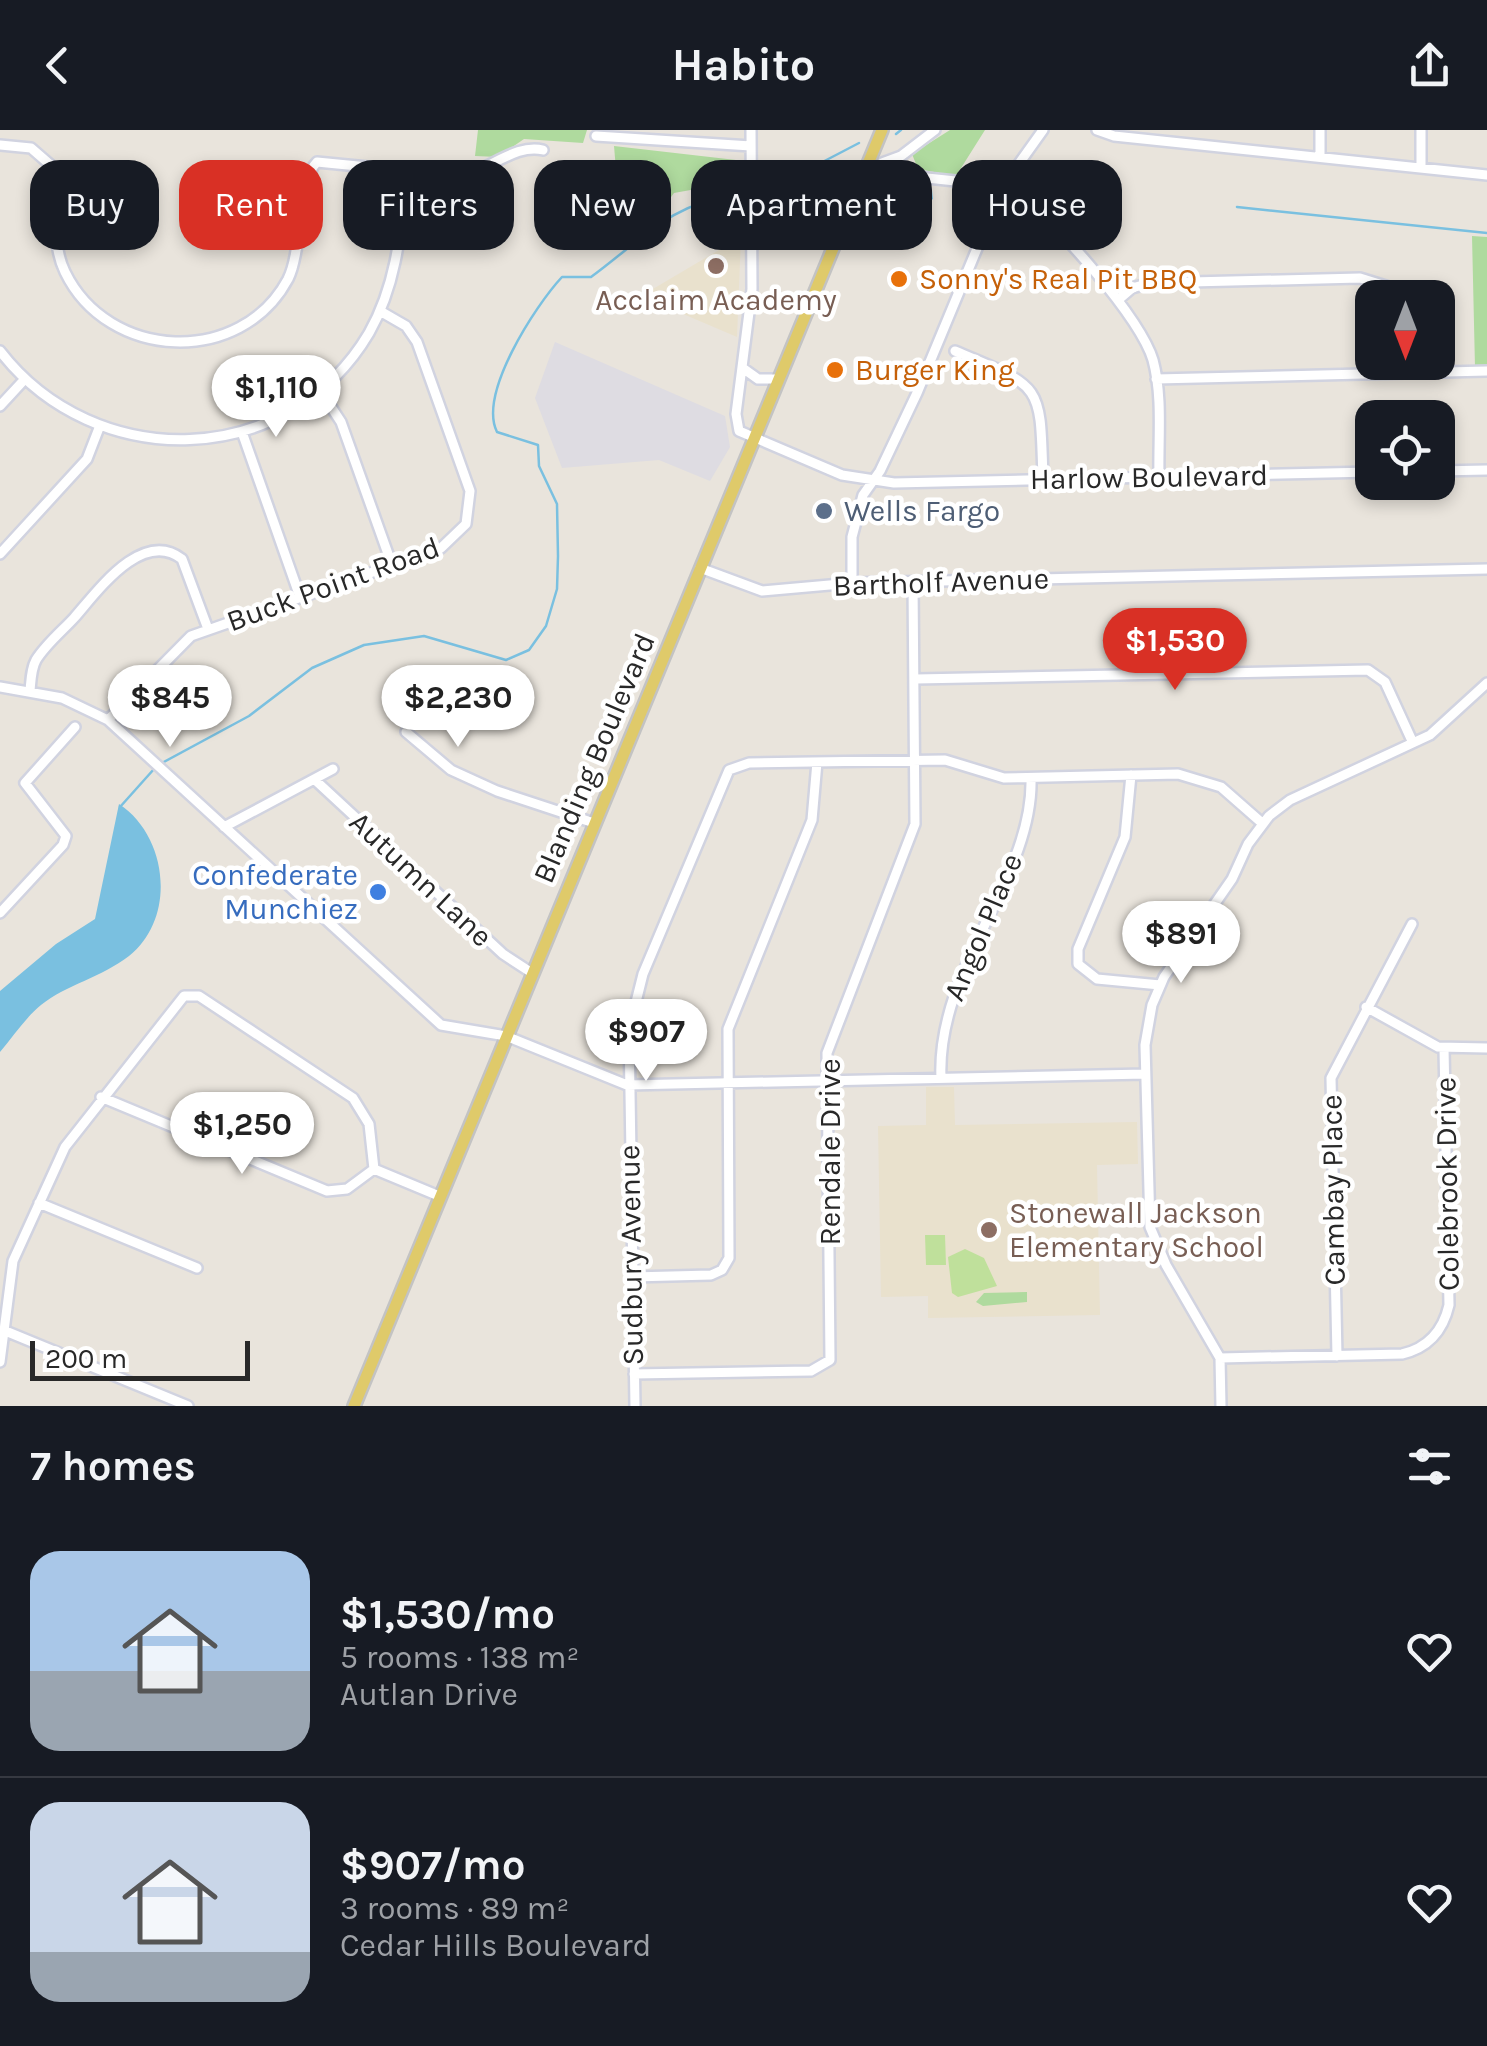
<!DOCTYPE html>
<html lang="en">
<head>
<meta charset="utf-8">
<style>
  :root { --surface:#171b24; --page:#242831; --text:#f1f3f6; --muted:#9ea1a6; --line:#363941; --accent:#d93025 }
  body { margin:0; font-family:Karla,sans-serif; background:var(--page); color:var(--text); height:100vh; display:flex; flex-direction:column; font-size:38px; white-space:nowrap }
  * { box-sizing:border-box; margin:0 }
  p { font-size:32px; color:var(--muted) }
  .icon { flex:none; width:55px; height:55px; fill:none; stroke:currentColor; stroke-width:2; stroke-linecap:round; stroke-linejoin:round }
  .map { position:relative; height:1276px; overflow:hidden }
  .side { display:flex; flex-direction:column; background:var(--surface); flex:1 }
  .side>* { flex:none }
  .hud { position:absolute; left:30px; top:30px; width:1428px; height:90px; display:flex; gap:20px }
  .needle { width:65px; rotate:180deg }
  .tools { position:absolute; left:1355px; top:150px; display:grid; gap:20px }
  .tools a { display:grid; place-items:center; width:100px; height:100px; border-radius:20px; background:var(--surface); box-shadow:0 5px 15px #0003; font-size:50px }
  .scale { position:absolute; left:30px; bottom:25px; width:220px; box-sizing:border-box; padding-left:10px; border:5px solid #282828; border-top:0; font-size:28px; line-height:35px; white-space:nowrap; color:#282828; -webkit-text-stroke:8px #fff; paint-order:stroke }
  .price { position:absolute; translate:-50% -85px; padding:0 22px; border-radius:35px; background:#fff; color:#222; font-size:32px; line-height:65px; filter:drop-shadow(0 2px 5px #0008) }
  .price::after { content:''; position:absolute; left:50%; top:60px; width:30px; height:22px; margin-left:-15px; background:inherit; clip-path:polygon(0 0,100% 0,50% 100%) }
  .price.active { background:var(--accent); color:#fff }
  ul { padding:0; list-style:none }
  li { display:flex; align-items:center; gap:30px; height:250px; padding:0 30px }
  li+li { border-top:2px solid var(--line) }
  li span { display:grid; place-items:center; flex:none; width:280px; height:200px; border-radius:30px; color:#555 }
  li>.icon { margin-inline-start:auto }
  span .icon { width:120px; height:120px; fill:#fffc; stroke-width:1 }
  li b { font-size:42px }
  h2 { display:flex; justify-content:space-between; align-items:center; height:120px; padding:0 30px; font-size:42px }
  .chip { padding:0 35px; border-radius:30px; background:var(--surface); box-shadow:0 5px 15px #0003; font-size:35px; line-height:90px }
  .chip.active { background:var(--accent); color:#fff }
  header { display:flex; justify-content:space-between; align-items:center; height:130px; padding:0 30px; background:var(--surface); font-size:45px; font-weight:700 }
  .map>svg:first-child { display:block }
  .industrial { fill:#dedce2 }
  .education { fill:#e9e1cd }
  .green { fill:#afda9e }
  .pitch { fill:#bfe09b }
  .water { fill:#7ac0e0 }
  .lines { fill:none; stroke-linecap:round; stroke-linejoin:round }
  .stream { stroke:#7ac0e0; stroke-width:2.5 }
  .minor-casing { stroke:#d1d3e0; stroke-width:14 }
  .major-casing { stroke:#c3c3c3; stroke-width:16 }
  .minor { stroke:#fff; stroke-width:9 }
  .major { stroke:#dfca6a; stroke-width:11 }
  .education-dot { fill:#8d6e63; stroke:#fff; stroke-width:4 }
  .food-dot { fill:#e8710a; stroke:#fff; stroke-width:4 }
  .service-dot { fill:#5c6f8a; stroke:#fff; stroke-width:4 }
  .shop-dot { fill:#3f7fe0; stroke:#fff; stroke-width:4 }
  .labels { text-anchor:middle; stroke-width:9; stroke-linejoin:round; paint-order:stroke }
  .food-label { font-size:30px; fill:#c56008; stroke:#fff; text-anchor:start }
  .education-label { font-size:30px; fill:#785e54; stroke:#fff }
  .street-label { font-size:30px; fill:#282828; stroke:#fff }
  .service-label { font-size:30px; fill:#4e5e75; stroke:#fff; text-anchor:start }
  .shop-label { font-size:30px; fill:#366cbe; stroke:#fff; text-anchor:end }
</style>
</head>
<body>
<header><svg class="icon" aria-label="back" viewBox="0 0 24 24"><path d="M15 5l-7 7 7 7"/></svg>Habito<svg class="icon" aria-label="share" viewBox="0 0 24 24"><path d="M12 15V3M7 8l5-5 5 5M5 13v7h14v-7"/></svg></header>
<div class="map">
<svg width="1487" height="1276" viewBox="0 0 1487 1276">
  <rect width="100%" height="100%" fill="#e9e4dc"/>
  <path class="industrial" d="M555 212 725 286 730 317 710 351 659 330 562 338 535 268Z"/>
  <path class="education" d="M741 107 737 207 641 166Z
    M926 957H954L955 995 1137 992 1138 1034 1097 1035 1100 1185 928 1188V1166L881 1167 878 996 926 995Z"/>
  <path class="green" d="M478 0H587L583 13 524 9 498 27 475 26Z
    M950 0H985L956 46 918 39 912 24Z
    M614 16 736 30 735 52 674 63 652 93 622 110Z
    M822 37 846 42 823 88 764 76 765 66Z
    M1472 106 1487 107V237H1475Z
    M1027 1162V1172L983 1176 976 1172 984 1163Z"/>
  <path class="pitch" d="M925 1105H945L946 1135H926Z
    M965 1119 984 1128 997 1156 958 1167 952 1163 948 1127Z"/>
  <path class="water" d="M889 59 932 60 933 69 929 72 888 63Z
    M119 674C168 706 177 788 129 826 102 847 66 855 41 875 25 888 13 907 0 922V861L56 814 95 789Z"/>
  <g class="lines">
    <path class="stream" d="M896 4 901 0
      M826 33 849 36
      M765 62 859 13
      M1237 77 1487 103
      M160 634 249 586 312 538 364 515 424 506 506 530 529 520 546 496 557 459 558 426 557 374 539 336 538 315 497 302C478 264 535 176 562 147H591C643 109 670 73 737 65
      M120 677 154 639"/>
    <g class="minor-casing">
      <path id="minor" d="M751 0 752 159 736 284 739 301 842 345 894 353 1372 342
        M1097 0 1114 6 1487 45
        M1421 0V37
        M596 6 751 16
        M0 15 31 18 54 38C63 73 48 107 65 142 108 231 241 237 288 149 303 119 297 51 317 32L460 46C488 41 516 13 543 20
        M1320 27V0
        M882 33 901 26 935 0
        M884 33 908 46 1003 56 1016 61C1053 89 1140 187 1153 230 1163 267 1158 310 1159 347
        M1118 170 1132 158 1150 153 1360 148 1389 157 1402 168
        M0 221C95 344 288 340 369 203 398 152 401 97 407 40
        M955 221C1044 258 1040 253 1043 350
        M744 239 758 249H779
        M1156 249 1487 241
        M320 260 341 292 392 435
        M0 276 24 250
        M242 302 300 467
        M1438 341 1487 340
        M0 424 87 329 99 298
        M700 438 762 461 852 453 1487 439
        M852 453V407L863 365 880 341 917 263 1003 56 1043 0
        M916 549 1368 540 1385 552 1413 613
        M0 557 62 568 108 590 441 895 506 906 627 955 1145 944
        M30 561C31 550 31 539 36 530 46 514 62 501 74 488 97 462 142 398 182 429L208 499
        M108 590 191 506 441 418 466 394 470 361 417 212 406 196 380 181
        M406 602 451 640 497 661 594 693
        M1131 645 1125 707 1078 819V834L1097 849 1160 855
        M314 649 503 824 532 843
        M224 697 333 639
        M0 783 63 715 66 706 25 653 75 597
        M1366 877 1438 917 1487 918
        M941 948C936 838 1034 747 1031 648
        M101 967 327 1061 347 1059 374 1039
        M374 1039 439 1066
        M39 1073 197 1138
        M632 1147 711 1145 722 1140 729 1128 728 899 812 690 817 632
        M3 1200 188 1276
        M1337 1226 1331 948 1412 794
        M1220 1228 1402 1224C1428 1218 1443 1201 1449 1175L1444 918
        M0 1232 13 1131 65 1017 184 866H199L353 968 369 994 374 1039
        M634 1244 811 1241 830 1230 827 923 915 694 913 452
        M635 1276 629 900 643 844 729 640 749 633 945 630 1004 648 1178 644 1221 657 1262 693
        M1221 1276 1220 1228 1166 1135 1150 1097 1145 915 1152 875 1164 847 1232 749 1248 714 1269 686 1290 670 1430 605 1487 553"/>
    </g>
    <g class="major-casing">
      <path id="major" d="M354 1276 882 0"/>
    </g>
    <use href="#minor" class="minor"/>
    <use href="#major" class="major"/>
  </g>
  <g class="education-dot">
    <circle cx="716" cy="136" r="10"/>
    <circle cx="989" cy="1100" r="10"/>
  </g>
  <g class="food-dot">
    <circle cx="899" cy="149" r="10"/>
    <circle cx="835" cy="240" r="10"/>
  </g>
  <circle class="service-dot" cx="824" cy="381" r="10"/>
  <circle class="shop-dot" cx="378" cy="762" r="10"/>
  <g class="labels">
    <g class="food-label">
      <text x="919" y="159">Sonny's Real Pit BBQ</text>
      <text x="855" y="250">Burger King</text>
    </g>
    <g class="education-label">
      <text x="716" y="180">Acclaim Academy</text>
      <text x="1009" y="1093" text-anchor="start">Stonewall Jackson<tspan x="1009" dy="34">Elementary School</tspan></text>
    </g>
    <g class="street-label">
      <text transform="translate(1149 347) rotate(-1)" y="10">Harlow Boulevard</text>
      <text transform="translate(941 452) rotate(-2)" y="10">Bartholf Avenue</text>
      <text transform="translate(333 454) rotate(-20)" y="10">Buck Point Road</text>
      <text transform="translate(594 628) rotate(-67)" y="10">Blanding Boulevard</text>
      <text transform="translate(421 749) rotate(43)" y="10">Autumn Lane</text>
      <text transform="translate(983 797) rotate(-67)" y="10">Angol Place</text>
      <text transform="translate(830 1022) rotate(-90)" y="10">Rendale Drive</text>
      <text transform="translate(1447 1054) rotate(-91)" y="10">Colebrook Drive</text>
      <text transform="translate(1333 1060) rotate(-91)" y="10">Cambay Place</text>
      <text transform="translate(631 1125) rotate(-91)" y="10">Sudbury Avenue</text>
    </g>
    <g class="service-label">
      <text x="844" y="391">Wells Fargo</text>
    </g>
    <g class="shop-label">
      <text x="358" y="755">Confederate<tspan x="358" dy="34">Munchiez</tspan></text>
    </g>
  </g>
</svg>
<div class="tools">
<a><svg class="needle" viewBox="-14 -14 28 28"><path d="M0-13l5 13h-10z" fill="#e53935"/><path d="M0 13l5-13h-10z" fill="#9ea1a6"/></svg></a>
<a><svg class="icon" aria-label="locate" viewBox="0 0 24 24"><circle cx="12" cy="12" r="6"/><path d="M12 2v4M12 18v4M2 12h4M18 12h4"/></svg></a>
</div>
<div class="scale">200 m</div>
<b class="price" style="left:276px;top:310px">$1,110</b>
<b class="price active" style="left:1175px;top:563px">$1,530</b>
<b class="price" style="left:170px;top:620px">$845</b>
<b class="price" style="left:458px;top:620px">$2,230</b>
<b class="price" style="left:1181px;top:856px">$891</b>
<b class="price" style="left:646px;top:954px">$907</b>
<b class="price" style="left:242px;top:1047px">$1,250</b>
<div class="hud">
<a class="chip">Buy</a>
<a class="chip active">Rent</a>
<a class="chip">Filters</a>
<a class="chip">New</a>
<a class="chip">Apartment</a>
<a class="chip">House</a>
</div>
</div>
<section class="side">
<h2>7 homes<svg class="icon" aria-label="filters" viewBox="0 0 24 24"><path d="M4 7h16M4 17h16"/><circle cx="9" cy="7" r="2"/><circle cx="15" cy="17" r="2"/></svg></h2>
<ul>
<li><span style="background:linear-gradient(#a9c7e8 60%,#9aa5b1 0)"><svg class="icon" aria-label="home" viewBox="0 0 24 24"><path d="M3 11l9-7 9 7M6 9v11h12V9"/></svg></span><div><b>$1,530/mo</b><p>5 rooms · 138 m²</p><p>Autlan Drive</p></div><svg class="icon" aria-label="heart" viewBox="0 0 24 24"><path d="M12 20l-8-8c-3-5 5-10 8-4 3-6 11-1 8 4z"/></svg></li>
<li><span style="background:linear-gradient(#c9d6e8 75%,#9aa5b1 0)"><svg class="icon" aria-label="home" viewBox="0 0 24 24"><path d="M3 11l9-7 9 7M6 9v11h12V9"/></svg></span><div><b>$907/mo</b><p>3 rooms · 89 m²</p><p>Cedar Hills Boulevard</p></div><svg class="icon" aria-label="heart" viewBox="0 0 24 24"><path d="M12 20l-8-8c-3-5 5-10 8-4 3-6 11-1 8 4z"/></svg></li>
</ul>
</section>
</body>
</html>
